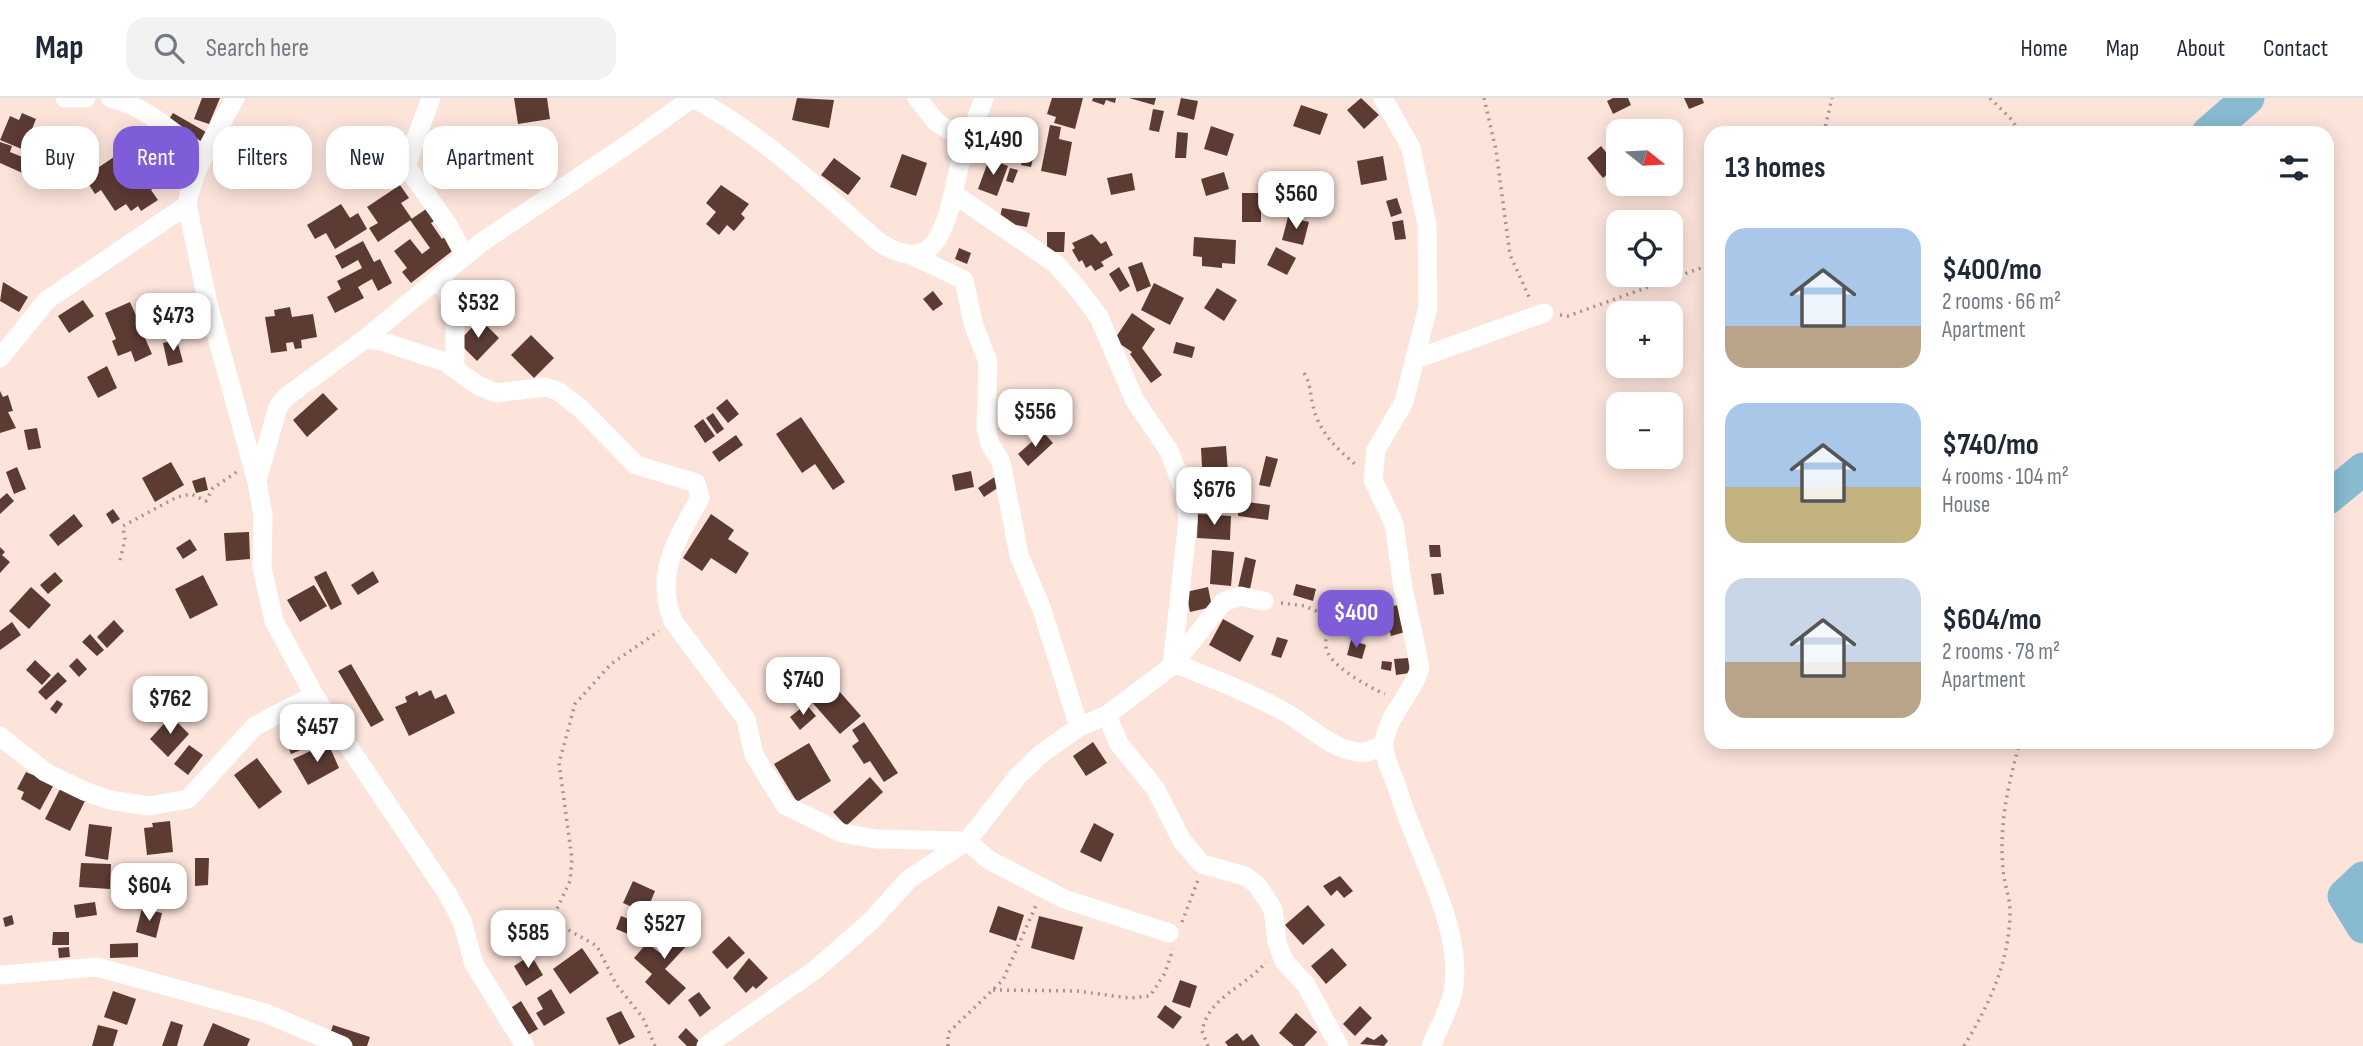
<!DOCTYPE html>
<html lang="en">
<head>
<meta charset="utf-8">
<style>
  :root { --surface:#fff; --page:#f2f2f3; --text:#1f2937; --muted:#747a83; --line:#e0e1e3; --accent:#7f5dd8 }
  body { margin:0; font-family:"Sofia Sans Condensed",sans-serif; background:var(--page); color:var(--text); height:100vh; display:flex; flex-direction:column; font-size:26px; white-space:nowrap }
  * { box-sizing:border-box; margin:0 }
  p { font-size:23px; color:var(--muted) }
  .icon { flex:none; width:38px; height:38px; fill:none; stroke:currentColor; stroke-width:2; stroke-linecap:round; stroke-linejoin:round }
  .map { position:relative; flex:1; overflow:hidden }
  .side { position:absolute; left:1704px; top:28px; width:630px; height:623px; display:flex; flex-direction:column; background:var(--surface); border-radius:21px; box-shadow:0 4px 18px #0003 }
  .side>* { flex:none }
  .guide { position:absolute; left:21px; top:28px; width:665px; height:63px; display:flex; gap:14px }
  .needle { width:46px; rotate:108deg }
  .buttons { position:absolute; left:1606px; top:21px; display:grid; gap:14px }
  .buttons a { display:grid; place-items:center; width:77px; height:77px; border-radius:14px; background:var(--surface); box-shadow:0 4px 18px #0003; font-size:35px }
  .price { position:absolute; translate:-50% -60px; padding:0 16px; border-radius:14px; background:#fff; color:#222; font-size:23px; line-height:46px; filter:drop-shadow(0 2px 4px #0008) }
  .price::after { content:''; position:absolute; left:50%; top:42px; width:21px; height:16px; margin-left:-10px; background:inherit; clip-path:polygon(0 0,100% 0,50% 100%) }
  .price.on { background:var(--accent); color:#fff }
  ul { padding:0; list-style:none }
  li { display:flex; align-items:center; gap:21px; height:175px; padding:0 21px }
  li span { display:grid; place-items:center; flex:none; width:196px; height:140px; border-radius:21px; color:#555 }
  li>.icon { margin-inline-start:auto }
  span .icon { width:84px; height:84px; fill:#fffc; stroke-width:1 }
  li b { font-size:30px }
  h2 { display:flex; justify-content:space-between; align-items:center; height:84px; padding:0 21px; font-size:30px }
  .pill { padding:0 24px; border-radius:21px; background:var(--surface); box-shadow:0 4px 18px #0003; font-size:24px; line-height:63px }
  .pill.on { background:var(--accent); color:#fff }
  header { display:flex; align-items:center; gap:42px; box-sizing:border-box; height:98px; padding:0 35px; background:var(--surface); border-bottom:2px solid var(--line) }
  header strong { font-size:33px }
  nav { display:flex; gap:38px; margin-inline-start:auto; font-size:24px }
  .search { width:490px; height:63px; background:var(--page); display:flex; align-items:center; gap:18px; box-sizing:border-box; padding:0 24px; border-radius:21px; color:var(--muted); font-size:26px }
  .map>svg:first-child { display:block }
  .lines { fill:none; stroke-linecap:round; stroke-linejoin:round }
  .river { stroke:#88bbd1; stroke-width:33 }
  .building { fill:#5c3b33 }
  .path { stroke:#a9948d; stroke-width:3.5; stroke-dasharray:2 5; stroke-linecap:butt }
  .minor { stroke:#fff; stroke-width:19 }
</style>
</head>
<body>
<header>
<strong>Map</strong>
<div class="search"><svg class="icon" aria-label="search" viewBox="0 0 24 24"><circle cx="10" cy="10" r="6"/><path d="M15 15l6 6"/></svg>Search here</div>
<nav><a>Home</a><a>Map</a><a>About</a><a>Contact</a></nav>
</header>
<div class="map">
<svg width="2363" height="948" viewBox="0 0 2363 948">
  <rect width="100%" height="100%" fill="#fce4db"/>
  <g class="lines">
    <path class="river" d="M2208 35 2248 0
      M2328 400 2363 371
      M2363 780 2344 798 2363 829"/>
  </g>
  <path class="building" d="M202 0H220L209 26 194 21Z
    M514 0H547L550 21 518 26Z
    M797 0 834 2 829 30 792 22Z
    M1052 0H1083L1075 31 1054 25 1056 19 1047 16Z
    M1093 0H1116L1115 5 1106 2 1104 7 1092 3Z
    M1129 0H1156L1154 7Z
    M1181 0 1198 3 1194 22 1177 17Z
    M1361 0 1379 17 1364 31 1347 12Z
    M1613 0H1628L1631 7 1613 16 1607 3Z
    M1684 0H1702L1704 5 1689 11Z
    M1301 7 1328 16 1320 37 1293 28Z
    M1153 11 1164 13 1159 34 1149 32Z
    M22 15 36 21 32 31 38 33 29 54 0 42 10 18 19 22Z
    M173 15 206 34 199 46 166 26Z
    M1668 22 1679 42 1671 47V33H1660L1657 28Z
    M1050 27 1061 29 1059 41 1072 44 1066 78 1041 73Z
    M1211 28 1234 36 1227 58 1204 51Z
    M245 32 259 38 261 34 270 38 268 43 279 48 262 83 234 69 238 61 233 59 235 54 229 51 235 37 241 40Z
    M1177 34 1188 35 1186 60H1175Z
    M1013 38 1025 42 1016 64 1005 60Z
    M0 44 12 48 10 54 25 60 24 64 41 70 36 81 0 65Z
    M1026 46 1036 48 1031 69 1021 67Z
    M1601 48 1617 68 1603 80 1587 60Z
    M123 53 134 71 142 66 157 88 151 92 158 102 141 113 138 108 131 113 126 106 115 113 101 92 95 96 84 79Z
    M902 56 927 65 916 98 890 89Z
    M1383 58 1387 82 1361 87 1357 63Z
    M515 60 516 72 485 75 484 62Z
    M834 60 861 80 848 97 821 77Z
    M989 61 1008 68 997 98 978 91Z
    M1010 70 1018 72 1013 85 1006 83Z
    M1224 74 1229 91 1206 98 1201 81Z
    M1132 75 1135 92 1111 97 1107 80Z
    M400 87 409 100 401 105 412 121 378 144 369 130 378 125 367 109Z
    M721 87 749 106 741 116 745 120 734 133 727 127 719 137 706 126 716 114 706 105Z
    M1242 95H1261V124H1242Z
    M1397 100 1402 115 1391 119 1386 103Z
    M341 106 350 120 358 115 367 131 335 151 326 135 315 141 307 127Z
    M432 107 440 119 431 125 442 141 447 137 456 150 411 185 402 174 407 170 394 153 410 141 422 156 430 150 410 122Z
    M1002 110 1030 115 1027 129 999 124Z
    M1288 119 1309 124 1303 147 1282 142Z
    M1403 122 1406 141 1395 142 1392 124Z
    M1047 134H1065L1064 154H1047Z
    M1092 136 1101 146 1106 143 1113 157 1101 164 1104 168 1095 173 1091 167 1086 170 1082 162 1079 164 1072 152 1075 150 1072 145Z
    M1194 139 1236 142 1235 166 1222 165V170L1202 168V159L1193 158Z
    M363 143 374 164 380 161 392 185 378 193 372 181 358 189 364 200 335 215 327 199 341 191 337 183 362 170 358 162 342 171 335 158Z
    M1276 149 1296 160 1287 177 1267 167Z
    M959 150 971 155 967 166 955 161Z
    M1142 164 1151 188 1137 194 1128 169Z
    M1119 169 1130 188 1120 194 1109 176Z
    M3 184 28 199 19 214 0 203Z
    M1154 185 1184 200 1170 227 1141 212Z
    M1217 190 1237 202 1224 223 1204 210Z
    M933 193 943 206 933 213 923 201Z
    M83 202 94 218 69 235 58 218Z
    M130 204 138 222 143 219 151 237 145 240 152 256 135 264 131 253 118 258 112 243 116 241 105 215Z
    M290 209 292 219 313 216 317 239 301 242 302 250 295 251 293 244 286 245 287 253 271 255 265 219 275 218 274 212Z
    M1132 215 1155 231 1142 250 1162 277 1151 285 1130 256 1132 254 1114 242Z
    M480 221 499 240 477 263 458 244Z
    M531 237 554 260 534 280 511 257Z
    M177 242 183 264 168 268 163 245Z
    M1176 244 1195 249 1192 260 1173 255Z
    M107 268 117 290 98 300 87 279Z
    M0 293 3 299 8 297 13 313 8 314 16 330 0 335Z
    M323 295 338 311 307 339 293 322Z
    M727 301 739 316 728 325 716 310Z
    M713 315 724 331 717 336 706 320Z
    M801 319 845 384 833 392 815 366 802 375 776 336Z
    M703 321 715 338 705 345 694 328Z
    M37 330 41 350 28 352 24 332Z
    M1043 334 1053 345 1028 368 1018 356Z
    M736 337 743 347 719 364 712 354Z
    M1226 348 1229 387 1203 389 1201 350Z
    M1266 358 1278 361 1270 389 1259 387Z
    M171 364 184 387 155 404 142 380Z
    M17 369 26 391 14 396 6 374Z
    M971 373 974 389 955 393 952 377Z
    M996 378 1002 387 984 399 978 390Z
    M205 379 208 392 196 395 192 383Z
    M7 395 14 403 0 416V401Z
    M1239 403 1270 407 1268 422 1238 418Z
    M113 411 120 421 112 426 106 416Z
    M74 416 83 428 58 448 49 437Z
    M711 416 734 432 728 441 749 455 736 476 711 460 702 473 683 460Z
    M1198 416 1231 418 1230 442 1197 440Z
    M249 434 250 461 226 463 224 435Z
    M190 441 197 452 183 461 176 450Z
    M1429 447H1440L1441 459H1430Z
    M0 449 5 454 2 457 10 464 0 475Z
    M1212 452 1234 454 1231 488 1210 486Z
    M1245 459 1256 462 1249 496 1237 494Z
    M326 473 342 506 331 512 314 479Z
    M373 473 379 484 358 497 351 487Z
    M55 474 63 483 48 496 40 487Z
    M1441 475 1444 496 1434 497 1431 476Z
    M203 477 218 507 190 521 175 491Z
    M1296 486 1316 491 1313 503 1293 497Z
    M314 487 327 508 300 524 287 502Z
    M31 489 51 507 29 531 9 513Z
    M1208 489 1212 509 1190 514 1186 494Z
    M1398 507 1405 534 1391 538 1384 510Z
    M1223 521 1254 538 1240 564 1209 547Z
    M114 522 124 533 107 550 97 539Z
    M12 524 21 537 0 552V533Z
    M90 536 104 552 97 558 82 544Z
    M1277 539 1288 542 1281 560 1271 557Z
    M1351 542 1366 547 1362 561 1347 557Z
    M77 560 87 571 79 579 69 568Z
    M1408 560 1410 575 1396 577 1394 561Z
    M35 562 51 577 42 587 26 572Z
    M1382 563 1392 564 1391 573 1381 571Z
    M351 566 384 622 371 629 338 573Z
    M58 574 67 583 46 602 38 594Z
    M832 585 861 618 840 636 811 603Z
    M431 592 435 601 446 596 455 615 409 638 395 609 407 604 405 599 417 593 419 598Z
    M57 602 63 606 56 616 50 611Z
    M806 606 816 618 800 632 790 619Z
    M171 618 189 636 168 659 150 641Z
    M315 620 324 642 291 656 282 634Z
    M864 624 898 675 884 684 870 663 864 666 852 648 859 643 852 632Z
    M1093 644 1107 665 1086 678 1073 658Z
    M328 645 339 670 308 687 293 661Z
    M809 645 831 683 797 704 774 666Z
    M189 647 203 657 188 677 174 666Z
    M257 660 282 694 259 711 234 677Z
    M36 670 57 681 40 712 21 701 24 694 17 691 26 674 33 677Z
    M870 679 883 694 846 728 833 714Z
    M62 687 87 699 70 733 45 721Z
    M170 723 173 754 147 757 144 730 153 729 152 725Z
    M1094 725 1114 736 1101 764 1080 754Z
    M89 726 112 729 108 762 85 758Z
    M195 760H209L208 787 195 788Z
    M81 765 111 766 110 791 79 789Z
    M1340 778 1353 793 1344 800 1337 792 1331 798 1323 788Z
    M633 783 655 793 646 815 623 805Z
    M95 804 97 817 76 820 74 807Z
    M1308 807 1325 827 1303 847 1285 827Z
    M998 808 1024 817 1016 843 989 834Z
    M142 810 162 815 156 840 136 834Z
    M12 817 14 826 5 829 3 820Z
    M621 818 646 828 640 841 616 831Z
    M1039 818 1083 829 1074 862 1031 850Z
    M666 822 691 843 665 871 686 890 669 907 645 884 652 876 634 860 647 845 660 855 663 852 650 841Z
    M53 834H69V847H52Z
    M729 838 745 855 727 871 712 854Z
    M138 845V859L110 860V846Z
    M69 849 70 859 59 860 58 850Z
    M582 850 599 875 570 896 553 871Z
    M1332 850 1347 867 1326 886 1311 868Z
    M531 857 543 877 526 888 514 868Z
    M749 860 768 880 756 891 753 888 746 895 733 880Z
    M1180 882 1197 888 1190 910 1172 904Z
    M551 891 565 915 544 928 536 915 543 911 537 900Z
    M113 893 136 901 127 927 104 919Z
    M699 894 711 910 700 919 688 902Z
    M521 903 538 931 526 938 509 911Z
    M1165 907 1182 919 1173 931 1157 919Z
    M1360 908 1372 920 1355 938 1343 926Z
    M621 913 635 939 619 947 606 920Z
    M1296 915 1317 934 1304 948H1294L1279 935Z
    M171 923 183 927 177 948H162Z
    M213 925 250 941 247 948H203Z
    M98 927 118 932 113 948H92Z
    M333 927 370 939 367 948H326Z
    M686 930 701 945 698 948H687L678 939Z
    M1237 935 1243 943 1252 936 1260 948H1228L1225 944Z
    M1382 936 1388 943 1384 948 1360 946 1367 939 1374 942Z"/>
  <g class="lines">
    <path class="path" d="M1484 0 1496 52 1510 157 1530 201
      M1990 0 2013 23 2019 35
      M1824 35 1832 0
      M1560 217 1568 218 1712 166
      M1304 275C1311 286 1310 296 1313 308 1319 334 1336 350 1356 367
      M120 462 125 442 123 428 177 399 191 396 206 403 213 390 237 374
      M1281 505 1305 508 1323 516C1329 529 1325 535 1326 548 1326 566 1370 590 1385 596
      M1182 824 1198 782
      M993 892 1077 893 1129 900 1150 898 1165 875 1173 851
      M655 948 643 920 616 886 597 848 565 830 556 813 570 783 572 761 559 665 575 606 611 566 659 533
      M948 948V935L1003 882 1037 805
      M1208 948 1202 933C1209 898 1246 889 1266 864
      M1964 948C1989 907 2008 867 2010 818 2011 801 2004 787 2003 771 1999 727 2008 686 2020 644"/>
    <path class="minor" d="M65 0H86
      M111 0C147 9 175 36 204 58
      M235 0C217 34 193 69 187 107L208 206 257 384 263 417 262 470 274 523 314 597 447 795 462 823 474 866 525 948
      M431 0 407 65 409 72 448 127 465 158
      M693 0C763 36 820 93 879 144 944 187 949 107 960 66 967 44 976 22 984 0
      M917 0 937 25 968 42
      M1383 0 1411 50 1427 127 1428 209 1404 304 1376 352 1373 382 1394 426 1403 490 1420 569C1413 596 1386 618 1384 646 1383 660 1394 678 1398 692 1416 754 1465 830 1453 894 1449 912 1438 931 1431 948
      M911 157 964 182 973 225 988 264 986 330 990 346 1001 364 1019 457 1042 512 1079 629
      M441 177 455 220V270
      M365 241 381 243 445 264 477 287 496 295 545 289 558 293 581 311 636 367 696 385 700 400C677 441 654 476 673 523L746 621 754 657 785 707 842 735 876 741 967 743 989 762 1064 801 1169 835
      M0 260 47 202 187 107
      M1416 261 1544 215
      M257 382 278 309 286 299 365 241 482 144 634 42 692 0
      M1174 565C1211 580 1249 594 1283 613 1307 626 1331 652 1359 654 1368 656 1376 650 1384 646
      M1173 567 1223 504 1240 498 1264 503
      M1107 617 1119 646 1155 690 1182 743 1195 758 1202 766 1245 778 1257 787 1273 811 1277 844 1284 863 1306 887 1339 948
      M0 638 45 674 84 693 110 702 149 708 188 701 255 628 314 597
      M0 877 97 869 265 915 343 948
      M706 948 815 872 870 824 909 781 967 743 1018 678 1041 656 1079 629 1107 617 1172 568 1188 422 1184 392 1169 353 1134 301 1099 219 1078 191 1056 166 954 96"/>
  </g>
</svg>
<div class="buttons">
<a><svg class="needle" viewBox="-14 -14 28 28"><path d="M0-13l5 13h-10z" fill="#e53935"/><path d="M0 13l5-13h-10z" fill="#747a83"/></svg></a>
<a><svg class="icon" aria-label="locate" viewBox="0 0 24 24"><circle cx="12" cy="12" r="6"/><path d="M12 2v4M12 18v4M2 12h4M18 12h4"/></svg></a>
<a>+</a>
<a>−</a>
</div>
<b class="price" style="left:993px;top:79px">$1,490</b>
<b class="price" style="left:1296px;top:133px">$560</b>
<b class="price" style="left:478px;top:242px">$532</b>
<b class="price" style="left:173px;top:255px">$473</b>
<b class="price" style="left:1035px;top:351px">$556</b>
<b class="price" style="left:1214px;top:429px">$676</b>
<b class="price on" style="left:1356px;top:552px">$400</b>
<b class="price" style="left:803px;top:619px">$740</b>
<b class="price" style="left:170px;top:638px">$762</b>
<b class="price" style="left:317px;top:666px">$457</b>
<b class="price" style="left:149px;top:825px">$604</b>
<b class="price" style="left:664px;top:863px">$527</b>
<b class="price" style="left:528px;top:872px">$585</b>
<div class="guide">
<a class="pill">Buy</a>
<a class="pill on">Rent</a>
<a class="pill">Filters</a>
<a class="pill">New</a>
<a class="pill">Apartment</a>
</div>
<section class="side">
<h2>13 homes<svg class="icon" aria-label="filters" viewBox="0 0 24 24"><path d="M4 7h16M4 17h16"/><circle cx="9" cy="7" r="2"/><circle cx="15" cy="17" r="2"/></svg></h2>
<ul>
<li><span style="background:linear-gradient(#a9c7e8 70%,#b9a48a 0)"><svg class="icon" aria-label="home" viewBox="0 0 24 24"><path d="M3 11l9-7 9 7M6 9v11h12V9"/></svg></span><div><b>$400/mo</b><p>2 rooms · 66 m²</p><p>Apartment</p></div></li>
<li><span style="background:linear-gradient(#a9c7e8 60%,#c2b280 0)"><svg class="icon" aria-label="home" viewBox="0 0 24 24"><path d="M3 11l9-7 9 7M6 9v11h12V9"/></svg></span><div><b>$740/mo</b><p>4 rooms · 104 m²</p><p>House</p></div></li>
<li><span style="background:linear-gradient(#c9d6e8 60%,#b9a48a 0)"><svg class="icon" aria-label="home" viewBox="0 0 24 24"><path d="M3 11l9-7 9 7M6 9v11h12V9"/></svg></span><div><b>$604/mo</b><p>2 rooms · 78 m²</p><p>Apartment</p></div></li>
</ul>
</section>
</div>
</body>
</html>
